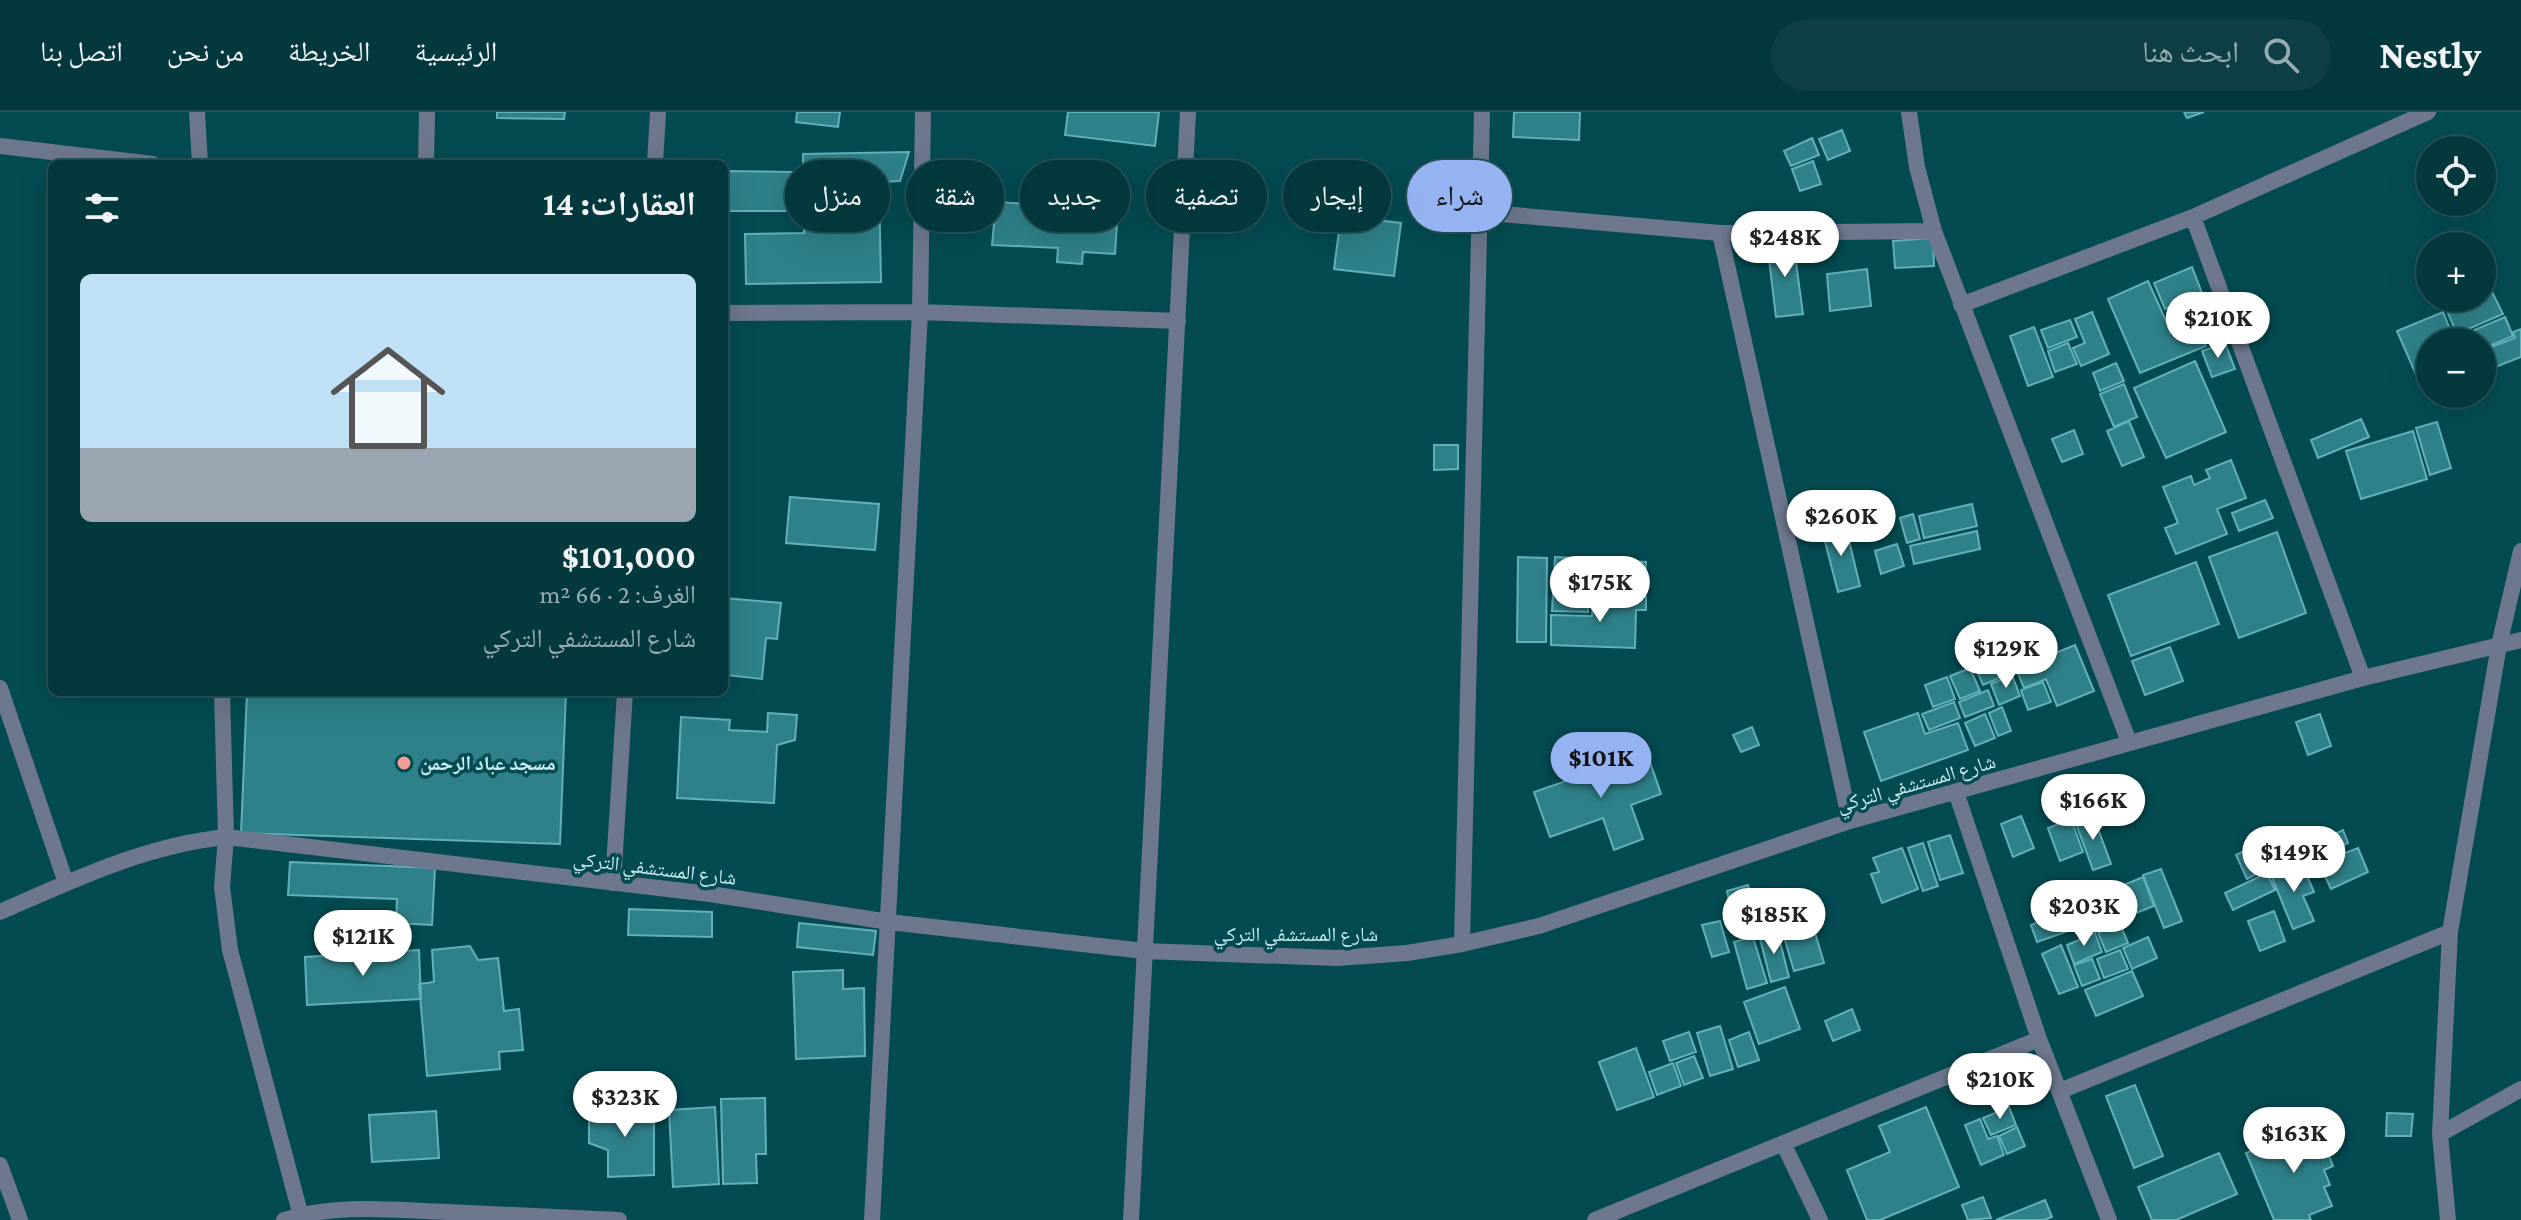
<!DOCTYPE html>
<html lang="ar">
<head>
<meta charset="utf-8">
<style>
  :root { --surface:#03383d; --page:#0d3f44; --text:#f1f3f6; --muted:#97acb0; --line:#245257; --accent:#95b2f1 }
  body { margin:0; font-family:"Crimson Pro","Noto Naskh Arabic",serif; background:var(--page); color:var(--text); direction:rtl; height:100vh; display:flex; flex-direction:column; font-size:30px; white-space:nowrap }
  * { box-sizing:border-box; margin:0 }
  p { font-size:26px; color:var(--muted) }
  .icon { flex:none; width:44px; height:44px; fill:none; stroke:currentColor; stroke-width:2; stroke-linecap:round; stroke-linejoin:round }
  .map { position:relative; flex:1; overflow:hidden; direction:ltr }
  .panel { position:absolute; left:48px; top:48px; width:680px; height:536px; display:flex; flex-direction:column; background:var(--surface); border-radius:12px; box-shadow:0 8px 32px #0002,0 0 0 2px var(--line); direction:rtl }
  .panel>* { flex:none }
  .guide { position:absolute; left:752px; top:48px; width:760px; height:72px; direction:rtl; display:flex; gap:16px }
  .tools { position:absolute; left:2416px; top:24px; display:grid; gap:16px }
  .tools a { display:grid; place-items:center; width:80px; height:80px; border-radius:50%; background:var(--surface); box-shadow:0 8px 32px #0002,0 0 0 2px var(--line); font-size:40px }
  .price { position:absolute; translate:-50% -68px; padding:0 18px; border-radius:28px; background:#fff; color:#222; font-size:26px; line-height:52px; filter:drop-shadow(0 2px 4px #0008) }
  .price::after { content:''; position:absolute; left:50%; top:48px; width:24px; height:18px; margin-left:-12px; background:inherit; clip-path:polygon(0 0,100% 0,50% 100%) }
  .price.current { background:var(--accent); color:#111 }
  ul { padding:0; list-style:none }
  li { display:grid; align-content:center; gap:16px; height:424px; padding:0 32px }
  li span { display:grid; place-items:center; height:248px; border-radius:12px; color:#555 }
  li>.icon { margin-inline-start:auto }
  span .icon { width:144px; height:144px; fill:#fffc; stroke-width:1 }
  li b { font-size:34px }
  h2 { display:flex; justify-content:space-between; align-items:center; height:96px; padding:0 32px; font-size:34px }
  .chip { padding:0 28px; border-radius:36px; background:var(--surface); box-shadow:0 8px 32px #0002,0 0 0 2px var(--line); font-size:28px; line-height:72px }
  .chip.current { background:var(--accent); color:#111 }
  header { display:flex; align-items:center; gap:48px; box-sizing:border-box; height:112px; padding:0 40px; background:var(--surface); border-bottom:2px solid var(--line) }
  header strong { font-size:38px }
  nav { display:flex; gap:44px; margin-inline-start:auto; font-size:28px }
  .search { width:560px; height:72px; background:var(--page); display:flex; align-items:center; gap:20px; box-sizing:border-box; padding:0 28px; border-radius:44px; color:var(--muted); font-size:30px }
  .map>svg:first-child { display:block }
  .building { fill:#2f8189; stroke:#62b1b9; stroke-width:2 }
  .lines { fill:none; stroke-linecap:round; stroke-linejoin:round }
  .minor { stroke:#6d778d; stroke-width:16 }
  .poi-dot { fill:#f59c96; stroke:#044b51; stroke-width:3 }
  .labels { text-anchor:middle; stroke-width:7; stroke-linejoin:round; paint-order:stroke }
  .poi-label { font-size:20px; font-weight:bold; fill:#c7edf1; stroke:#044b51; text-anchor:start }
  .street-label { font-size:20px; fill:#c7edf1; stroke:#044b51 }
</style>
</head>
<body>
<header>
<strong>Nestly</strong>
<div class="search"><svg class="icon" aria-label="search" viewBox="0 0 24 24"><circle cx="10" cy="10" r="6"/><path d="M15 15l6 6"/></svg>ابحث هنا</div>
<nav><a>الرئيسية</a><a>الخريطة</a><a>من نحن</a><a>اتصل بنا</a></nav>
</header>
<div class="map">
<svg width="2521" height="1108" viewBox="0 0 2521 1108">
  <rect width="100%" height="100%" fill="#044b51"/>
  <path class="building" d="M497 0H565L564 7 497 6Z
    M797 0H840L838 15 796 10Z
    M1068 0H1159L1155 34 1065 23Z
    M1514 0H1580L1579 28 1513 25Z
    M2184 0H2204L2187 6Z
    M1842 18 1850 39 1828 48 1819 27Z
    M1812 26 1819 43 1791 54 1784 39Z
    M909 40 900 69 879 70 881 170 746 172 745 122 804 121 803 42Z
    M1813 49 1821 72 1800 79 1792 57Z
    M724 59 794 60V99H724Z
    M996 90 1118 97 1115 142 1083 140 1082 152 1057 150 1058 136 992 133Z
    M1341 104 1401 111 1394 164 1334 157Z
    M1933 126 1934 154 1895 156 1893 129Z
    M1793 128 1803 202 1776 205 1767 131Z
    M2192 155 2202 181 2165 197 2154 171Z
    M1867 157 1871 194 1830 199 1827 162Z
    M2148 169 2170 218 2195 207 2206 234 2140 261 2108 187Z
    M2492 180 2503 202 2457 222 2447 199Z
    M2092 200 2109 242 2081 254 2073 236 2085 231 2075 207Z
    M2443 200 2455 230H2430V259L2417 265 2397 219Z
    M2505 205 2513 224 2482 237V230H2460L2458 225Z
    M2070 208 2077 225 2048 236 2041 218Z
    M2034 215 2053 265 2028 274 2010 224Z
    M2521 217V245L2493 256 2486 237 2515 226 2513 220Z
    M2068 231 2077 252 2055 260 2048 239Z
    M2225 231 2235 257 2212 265 2202 239Z
    M2195 249 2226 320 2166 346 2134 276Z
    M2116 251 2124 269 2100 279 2093 261Z
    M2124 272 2137 305 2114 315 2100 282Z
    M2361 307 2369 325 2318 346 2311 328Z
    M2129 309 2144 345 2122 354 2107 319Z
    M2437 310 2451 356 2430 363 2416 316Z
    M2074 318 2083 342 2062 350 2052 327Z
    M2413 319 2427 367 2361 387 2346 339Z
    M1434 333H1458V357L1434 358Z
    M2231 348 2246 386 2217 397 2227 422 2176 442 2165 416 2178 411 2163 375 2191 364 2194 373 2210 366 2206 358Z
    M790 385 879 392 875 438 786 431Z
    M2265 388 2273 406 2239 419 2232 401Z
    M1972 392 1977 414 1924 426 1919 404Z
    M1913 402 1920 427 1907 431 1900 406Z
    M1845 412 1860 474 1838 480 1822 418Z
    M1977 419 1980 437 1914 452 1910 434Z
    M2277 420 2306 501 2239 526 2209 445Z
    M1897 432 1904 454 1881 462 1875 439Z
    M1518 445 1547 446 1546 530H1517Z
    M1555 445 1646 450 1644 481 1589 479 1588 500 1552 499Z
    M2196 450 2219 512 2131 544 2108 483Z
    M1593 484 1646 485V498H1636L1635 536 1551 533V503L1592 504Z
    M724 486 781 491 777 527 766 526 762 567 727 563 725 579Z
    M2075 533 2094 579 2057 594 2046 567 2024 576 2016 557Z
    M2170 535 2183 569 2145 583 2132 549Z
    M2005 546 2011 561 1983 573 1976 557Z
    M1970 556 1980 579 1960 587 1950 564Z
    M2012 563 2020 584 1999 593 1991 572Z
    M1947 565 1955 587 1933 595 1925 573Z
    M2043 570 2051 590 2028 598 2021 578Z
    M1988 578 1994 594 1965 605 1959 590Z
    M247 580H566L560 732 241 721Z
    M1954 590 1960 606 1929 618 1922 602Z
    M2002 595 2011 619 1998 624 1989 601Z
    M768 601 797 603 795 628 777 633 774 691 677 686 681 605 730 608 729 618 767 620Z
    M1918 601 1925 622 1958 611 1968 638 1881 669 1864 620Z
    M1985 602 1995 626 1975 634 1965 611Z
    M2320 602 2331 634 2308 643 2296 610Z
    M1752 615 1759 633 1741 640 1733 623Z
    M1647 641 1661 682 1631 693 1643 727 1614 738 1603 706 1550 725 1534 680Z
    M2093 703 2111 752 2093 758 2075 709Z
    M2021 704 2034 736 2013 745 2001 712Z
    M2071 707 2083 740 2060 749 2048 716Z
    M2343 718 2348 731 2334 738 2328 725Z
    M1950 723 1963 761 1940 768 1928 730Z
    M2287 724 2296 745 2279 753 2270 732Z
    M2264 729 2276 752 2247 767 2236 743Z
    M1923 731 1938 774 1923 779 1908 736Z
    M1902 736 1918 777 1882 791 1871 762 1879 760 1873 746Z
    M2358 736 2368 760 2331 777 2319 751Z
    M290 750 435 756 432 813 396 811 397 787 288 783Z
    M2301 750 2314 780 2303 784 2314 809 2293 817 2271 763Z
    M2161 757 2182 809 2164 816 2143 763Z
    M2267 761 2275 778 2233 798 2225 781Z
    M2143 765 2154 794 2126 805 2114 777Z
    M1748 773 1753 793 1731 798 1727 779Z
    M2109 781 2120 808 2083 822 2073 795Z
    M1806 790 1824 851 1794 859 1776 798Z
    M629 797 712 800V825L628 823Z
    M2274 799 2285 829 2260 839 2248 809Z
    M2059 802 2066 820 2037 830 2031 813Z
    M1720 809 1729 840 1712 845 1702 813Z
    M799 811 876 819 873 843 797 835Z
    M2120 812 2128 831 2106 840 2098 821Z
    M1777 818 1789 865 1771 870 1759 823Z
    M2095 821 2102 840 2074 852 2067 833Z
    M1753 825 1767 871 1747 877 1734 830Z
    M2148 825 2157 846 2132 857 2123 836Z
    M2061 833 2078 875 2059 882 2042 842Z
    M470 834 478 848 498 846 504 899 519 897 523 938 499 940 500 957 427 964 419 872 434 870 432 838Z
    M419 838 421 887 307 893 305 845Z
    M2120 838 2128 857 2104 866 2097 847Z
    M2092 847 2100 867 2082 874 2074 853Z
    M843 858V877L864 876 865 944 796 947 793 860Z
    M2132 859 2143 884 2096 904 2085 878Z
    M1785 875 1800 917 1759 932 1744 890Z
    M1852 897 1860 918 1833 929 1825 909Z
    M1720 914 1733 957 1710 964 1697 921Z
    M1689 920 1696 940 1670 949 1663 929Z
    M1749 920 1759 948 1738 955 1729 928Z
    M1636 936 1654 985 1617 998 1599 950Z
    M1694 944 1703 966 1684 973 1676 951Z
    M1673 951 1681 974 1657 983 1649 960Z
    M2135 973 2163 1044 2134 1056 2106 984Z
    M765 986 766 1042H756L757 1071 723 1072 721 987Z
    M654 995V1063L608 1065V1038L589 1031V996Z
    M715 995 719 1072 673 1075 669 998Z
    M1926 995 1959 1075 1880 1108H1867L1847 1058 1890 1040 1879 1014Z
    M2009 995 2016 1013 1991 1023 1983 1006Z
    M436 999 439 1046 372 1050 369 1003Z
    M2387 1001 2413 1002 2411 1024H2386Z
    M1980 1007 1988 1027 1997 1024 2004 1043 1981 1053 1965 1013Z
    M2317 1013 2333 1054 2324 1058 2330 1073 2324 1075 2332 1094 2309 1103 2311 1108H2274L2246 1041Z
    M2017 1015 2025 1034 2007 1042 1999 1024Z
    M2219 1041 2237 1082 2176 1108H2152L2138 1075Z
    M1983 1085 1991 1106 1968 1108 1962 1093Z
    M2045 1088 2052 1105 2044 1108H1996Z"/>
  <g class="lines">
    <path class="minor" d="M197 0 200 52
      M1909 0 1917 55 1934 119 2129 630
      M0 34 153 52
      M426 52 427 0
      M655 52 658 0
      M1479 100 1720 121 1934 119
      M2193 105 2363 566
      M1720 121 1850 709
      M1961 193 2193 105 2428 0
      M724 201 920 200 1178 209
      M0 576 66 771
      M222 580 226 725 222 775 230 838 302 1108
      M1956 680 2039 927 2109 1108
      M613 771 625 580
      M0 800C73 768 146 733 226 725L710 782 889 810 1144 839 1337 846 1407 841 1462 832 1539 814 1850 709 2363 566 2521 528
      M1462 832 1482 0
      M2060 979 2450 820
      M2440 1022 2521 977
      M1783 1031 1820 1108
      M0 1053 20 1108
      M284 1108C336 1091 394 1098 448 1100 505 1103 562 1105 619 1108
      M872 1108 920 200 923 0
      M1131 1108 1188 0
      M1595 1108 2039 927
      M2448 1108 2440 1022 2450 820 2499 533 2521 439"/>
  </g>
  <circle class="poi-dot" cx="404" cy="651" r="8"/>
  <g class="labels">
    <g class="poi-label">
      <text x="420" y="658">مسجد عباد الرحمن</text>
    </g>
    <g class="street-label">
      <text transform="translate(1916 671) rotate(-16)" y="7">شارع المستشفي التركي</text>
      <text transform="translate(655 756) rotate(7)" y="7">شارع المستشفي التركي</text>
      <text x="1296" y="829">شارع المستشفي التركي</text>
    </g>
  </g>
</svg>
<div class="tools">
<a><svg class="icon" aria-label="locate" viewBox="0 0 24 24"><circle cx="12" cy="12" r="6"/><path d="M12 2v4M12 18v4M2 12h4M18 12h4"/></svg></a>
<a>+</a>
<a>−</a>
</div>
<b class="price" style="left:1785px;top:167px">$248K</b>
<b class="price" style="left:2218px;top:248px">$210K</b>
<b class="price" style="left:1841px;top:446px">$260K</b>
<b class="price" style="left:1600px;top:512px">$175K</b>
<b class="price" style="left:2006px;top:578px">$129K</b>
<b class="price current" style="left:1601px;top:688px">$101K</b>
<b class="price" style="left:2093px;top:730px">$166K</b>
<b class="price" style="left:2294px;top:782px">$149K</b>
<b class="price" style="left:2084px;top:836px">$203K</b>
<b class="price" style="left:1774px;top:844px">$185K</b>
<b class="price" style="left:363px;top:866px">$121K</b>
<b class="price" style="left:2000px;top:1009px">$210K</b>
<b class="price" style="left:625px;top:1027px">$323K</b>
<b class="price" style="left:2294px;top:1063px">$163K</b>
<div class="guide">
<a class="chip current">شراء</a>
<a class="chip">إيجار</a>
<a class="chip">تصفية</a>
<a class="chip">جديد</a>
<a class="chip">شقة</a>
<a class="chip">منزل</a>
</div>
<section class="panel">
<h2>العقارات: 14<svg class="icon" aria-label="filters" viewBox="0 0 24 24"><path d="M4 7h16M4 17h16"/><circle cx="9" cy="7" r="2"/><circle cx="15" cy="17" r="2"/></svg></h2>
<ul>
<li><span style="background:linear-gradient(#bfe0f5 70%,#9aa5b1 0)"><svg class="icon" aria-label="home" viewBox="0 0 24 24"><path d="M3 11l9-7 9 7M6 9v11h12V9"/></svg></span><div><b>$101,000</b><p>الغرف: 2 · 66 m²</p><p>شارع المستشفي التركي</p></div></li>
</ul>
</section>
</div>
</body>
</html>
